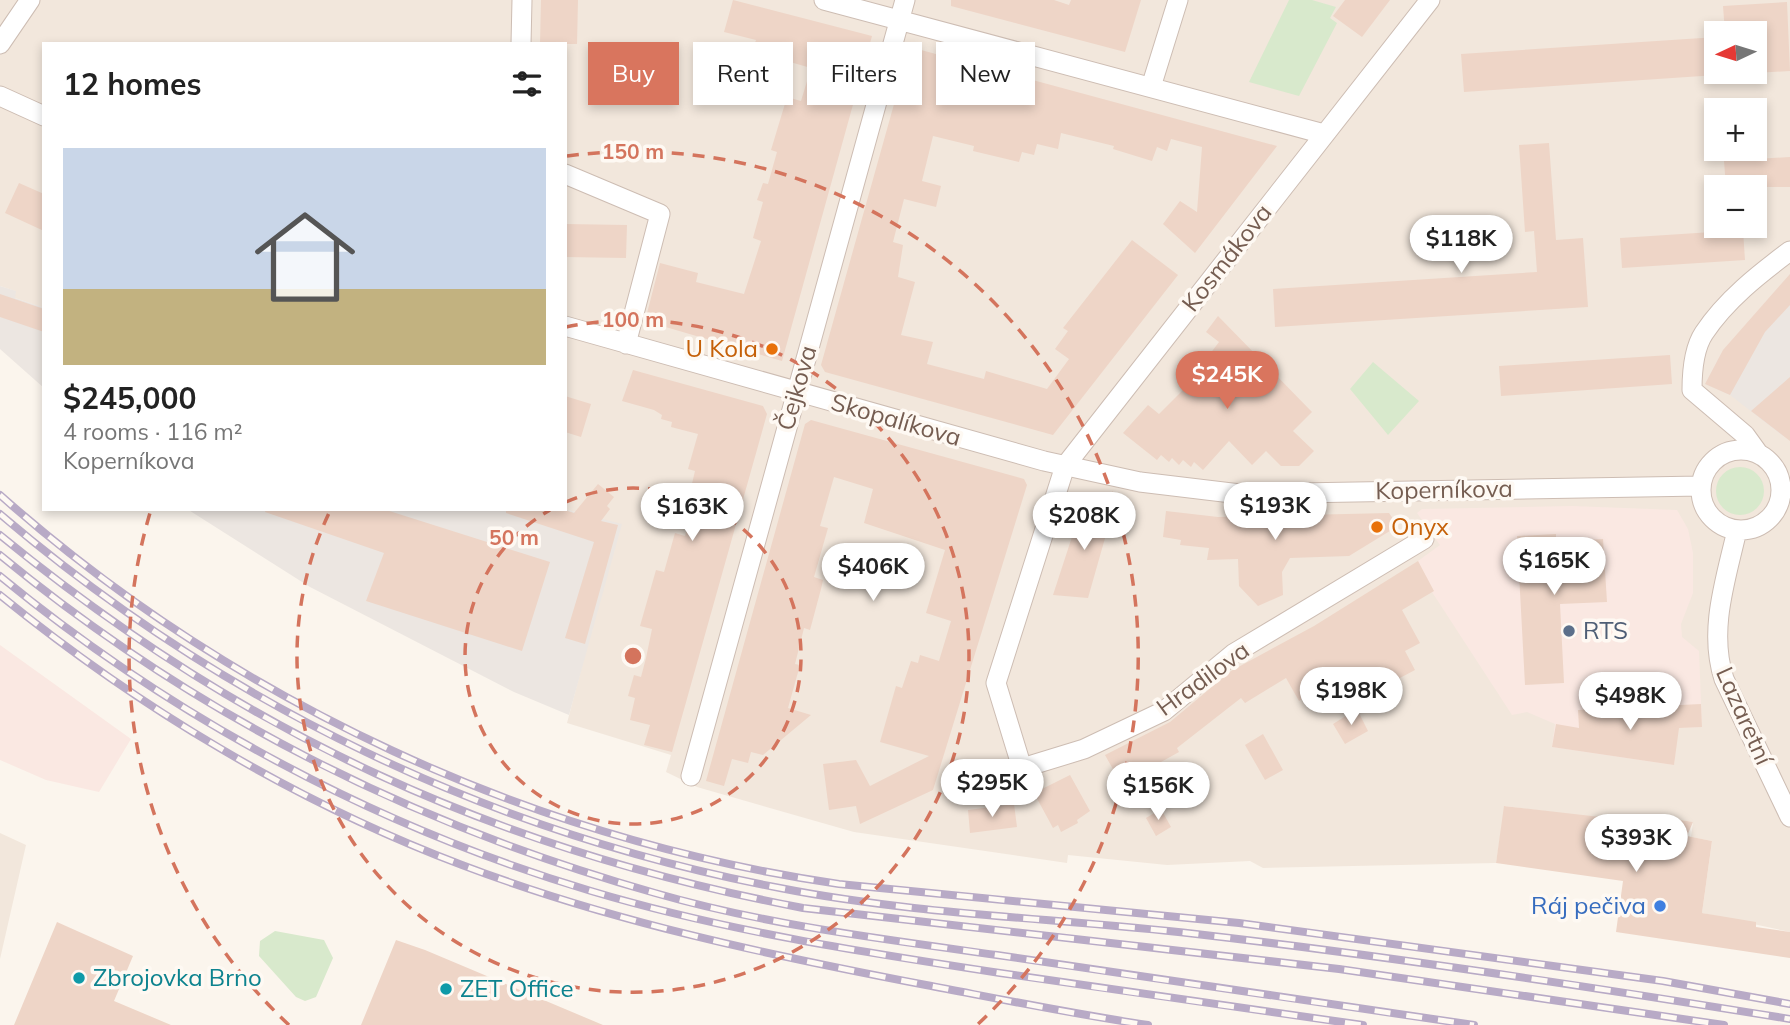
<!DOCTYPE html>
<html lang="en">
<head>
<meta charset="utf-8">
<style>
  :root { --surface:#fff; --page:#f6f6f6; --text:#222; --muted:#767676; --line:#e0e0e0; --accent:#d9755e }
  body { margin:0; font-family:Mulish,sans-serif; background:var(--page); color:var(--text); height:100vh; display:flex; flex-direction:column; font-size:26px; white-space:nowrap }
  * { box-sizing:border-box; margin:0 }
  p { font-size:23px; color:var(--muted) }
  .icon { flex:none; width:38px; height:38px; fill:none; stroke:currentColor; stroke-width:2; stroke-linecap:round; stroke-linejoin:round }
  .map { position:relative; flex:1; overflow:hidden }
  .details { position:absolute; left:42px; top:42px; width:525px; height:469px; display:flex; flex-direction:column; background:var(--surface); border-radius:0px; box-shadow:0 4px 10px #0003 }
  .details>* { flex:none }
  .hud { position:absolute; left:588px; top:42px; width:665px; height:63px; display:flex; gap:14px }
  .needle { width:46px; rotate:266deg }
  .tools { position:absolute; left:1704px; top:21px; display:grid; gap:14px }
  .tools a { display:grid; place-items:center; width:63px; height:63px; border-radius:0px; background:var(--surface); box-shadow:0 4px 10px #0003; font-size:35px }
  .price { position:absolute; translate:-50% -60px; padding:0 16px; border-radius:24px; background:#fff; color:#222; font-size:23px; line-height:46px; filter:drop-shadow(0 2px 4px #0008) }
  .price::after { content:''; position:absolute; left:50%; top:42px; width:21px; height:16px; margin-left:-10px; background:inherit; clip-path:polygon(0 0,100% 0,50% 100%) }
  .price.selected { background:var(--accent); color:#fff }
  ul { padding:0; list-style:none }
  li { display:grid; align-content:center; gap:14px; height:371px; padding:0 21px }
  li+li { border-top:2px solid var(--line) }
  li span { display:grid; place-items:center; height:217px; border-radius:0px; color:#555 }
  li>.icon { margin-inline-start:auto }
  span .icon { width:126px; height:126px; fill:#fffc; stroke-width:1 }
  li b { font-size:30px }
  h2 { display:flex; justify-content:space-between; align-items:center; height:84px; padding:0 21px; font-size:30px }
  .tag { padding:0 24px; border-radius:0px; background:var(--surface); box-shadow:0 4px 10px #0003; font-size:24px; line-height:63px }
  .tag.selected { background:var(--accent); color:#fff }
  .map>svg:first-child { display:block }
  .residential { fill:#f2e7dc; fill-rule:evenodd }
  .commercial { fill:#fae8e2 }
  .industrial { fill:#ece6e1 }
  .green { fill:#d8e9cc }
  .building { fill:#eed5c7 }
  .lines { fill:none; stroke-linecap:round; stroke-linejoin:round }
  .street-casing { stroke:#cdbdb3; stroke-width:21 }
  .street { stroke:#fff; stroke-width:19 }
  .rail-casing { stroke:#b8aac6; stroke-width:8 }
  .rail { stroke:#fef9f3; stroke-width:5; stroke-dasharray:16; stroke-linecap:butt }
  .ring { fill:none; stroke:#d4745d; stroke-width:3.5; stroke-dasharray:12 9 }
  .food-dot { fill:#e8710a; stroke:#fef9f3; stroke-width:2.5 }
  .service-dot { fill:#5c6f8a; stroke:#fef9f3; stroke-width:2.5 }
  .shop-dot { fill:#3f7fe0; stroke:#fef9f3; stroke-width:2.5 }
  .culture-dot { fill:#0f9aa8; stroke:#fef9f3; stroke-width:2.5 }
  .labels { text-anchor:middle; stroke-width:7; stroke-linejoin:round; paint-order:stroke }
  .street-label { font-size:24px; fill:#755d51; stroke:#fef9f3 }
  .food-label { font-size:24px; fill:#c56008; stroke:#fef9f3; text-anchor:end }
  .service-label { font-size:24px; fill:#4e5e75; stroke:#fef9f3; text-anchor:start }
  .shop-label { font-size:24px; fill:#366cbe; stroke:#fef9f3; text-anchor:end }
  .culture-label { font-size:24px; fill:#0d838f; stroke:#fef9f3; text-anchor:start }
  .centre { fill:#d4745d; stroke:#fef9f3; stroke-width:3.5 }
  .ring-label { font-size:21px; text-anchor:middle; font-weight:bold; fill:#d4745d; stroke:#fef9f3; stroke-width:7; stroke-linejoin:round; paint-order:stroke }
</style>
</head>
<body>
<div class="map">
<svg width="1790" height="1025" viewBox="0 0 1790 1025">
  <rect width="100%" height="100%" fill="#fbf5ed"/>
  <path class="residential" d="M0 0H1790V932L1702 913 1712 841 1691 837 1693 822 1662 817 1661 824 1639 823 1505 806 1496 863 1263 868 1250 861 1167 865 1068 855 1067 863 854 832 697 787 666 772 671 755 567 723 587 647 582 514 564 509 565 44H44V311L41 307 15 298V291L0 286ZM1717 33H1755V72H1717ZM1717 110H1755V149H1717ZM1717 187H1755V226H1717Z
    M0 833 26 845 0 959Z"/>
  <path class="commercial" d="M1572 506 1677 510 1688 529 1693 553V593L1681 624 1682 637 1699 651 1702 727 1678 728 1674 765 1552 747 1555 724 1527 712 1512 715 1432 592 1418 561 1440 545 1417 513 1422 509Z
    M0 645 131 739 99 792 46 780 0 760Z"/>
  <path class="industrial" d="M1790 274V430L1783 436 1730 395 1705 384 1721 354Z
    M0 286 16 291 15 298 42 307 44 311V388L0 349Z
    M187 509H564L622 524 569 715 514 692 310 587Z"/>
  <path class="green" d="M1289 0H1312L1336 7 1330 18 1337 23 1299 96 1249 82Z
    M1373 362 1419 401 1388 435 1350 389Z
    M1716 491a24 24 0 1 1 48 0a24 24 0 1 1-48 0Z
    M275 931 324 940 333 958 316 997 305 1001 296 997 259 956 260 941Z"/>
  <path class="building" d="M541 0H578L577 44H540Z
    M733 0 872 36 782 361 645 321 660 263 698 273 696 282 744 294 761 241 753 238 763 202 757 200 763 183 768 184 777 152 771 150 787 97 801 101 811 68 752 51 756 40 724 32Z
    M951 0H1054L1069 5 1071 0H1141L1125 52 951 6Z
    M1345 0H1390L1362 37 1333 16Z
    M1787 2 1790 71 1755 73V33H1725L1723 6Z
    M1717 37V75L1464 92 1461 54Z
    M910 47 1277 146 1195 253 1163 224 1180 201 1197 212 1202 147 1171 139 1167 151 1157 147 1152 161 1113 149 1114 146 1061 133 1058 149 1037 144 1034 155 1022 152 1019 162 973 151 974 146 933 136 922 181 941 186 936 207 904 199 893 242 903 245 898 277 915 282 901 335 933 342 927 364 984 379 986 371 1047 389 1069 359 1055 349 1068 331 1063 328 1132 240 1178 275 1053 435 825 372 821 365Z
    M1549 143 1556 240 1583 238 1588 307 1275 327 1273 289 1537 272 1534 231 1525 232 1519 145Z
    M1790 157V187H1726L1724 161Z
    M19 183 44 194V231L5 213Z
    M565 224 627 225 626 258 565 257Z
    M1743 230 1745 260 1622 268 1620 238Z
    M1790 274V305L1765 332 1730 395 1705 384 1723 350Z
    M0 294 44 309V332L0 317Z
    M1218 316 1312 412 1293 431 1314 451 1299 466H1281L1266 451 1252 465 1229 441 1203 470 1194 462 1191 467 1183 460 1179 465 1172 458 1169 462 1161 455 1157 460 1123 433 1148 405 1159 414 1196 377 1194 375 1219 342 1206 332Z
    M1670 355 1672 384 1501 396 1499 366Z
    M633 370 763 406 767 414 672 752 644 745 650 725 630 720 635 698 628 696 634 675 641 677 646 658 652 629 640 626 656 570 664 572 675 533 685 536 697 494 690 492 695 471 688 469 698 434 671 427 672 422 661 419 662 415 654 410 622 401Z
    M1790 377V441L1751 411Z
    M565 396 591 404 581 437 565 432Z
    M811 420 1024 479 1027 485 933 790 860 824 856 806 829 810 823 764 856 760 870 786 929 756 880 742 896 686 902 688 911 661 918 663 920 655 939 661 951 621 926 613 945 550 864 523 873 489 834 477 820 526 828 528 814 577 823 580 821 589 810 630 804 628 795 664 800 665 788 708 811 715 763 755 751 752 748 763 732 759 724 786 706 781 805 424Z
    M598 484 614 497 607 506 610 509 601 521 618 525 585 644 565 638 594 542 506 513V509H562L574 513Z
    M1084 500 1113 510 1088 598 1053 595Z
    M266 509H383L550 562 522 651 366 601 384 553 265 512Z
    M1166 511 1218 517 1389 513 1398 526 1349 556 1290 558 1282 572 1283 595 1258 606 1239 586 1238 559 1207 560 1209 548 1180 545 1181 540 1163 537Z
    M1556 534V542L1603 539 1607 602 1560 604 1564 683 1525 685 1517 536Z
    M1418 561 1434 591 1402 610 1420 643 1405 651 1415 670 1341 709 1328 682 1299 701 1286 678 1245 703 1241 698 1177 748 1179 752 1152 767 1166 795 1147 808 1134 783 1124 789 1105 755 1170 722 1231 671 1314 626Z
    M1701 704 1702 727 1679 728 1674 765 1552 747 1556 724 1579 728 1578 710Z
    M1357 709 1368 731 1345 744 1333 724Z
    M1263 734 1283 770 1265 780 1245 745Z
    M1070 775 1090 811 1077 820 1078 823 1061 832 1058 825 1053 828 1034 793Z
    M1014 804 1017 827 970 833 968 810Z
    M1504 806 1661 824 1662 817 1693 822 1687 836 1712 841 1702 913 1756 922V927L1790 932V958L1616 932 1623 881 1496 863Z
    M1161 809 1171 827 1156 836 1146 818Z
    M57 922 133 956 114 1001 171 1025H14Z
    M396 940 425 950 603 1025H361Z"/>
  <g class="lines">
    <g class="street-casing">
      <path id="street" d="M824 0 1324 134
        M0 44 30 0
        M521 44 522 0
        M1151 87 1178 0
        M0 96 44 116
        M565 174 660 214 626 344
        M565 326 1044 461 1140 482 1240 494 1701 486
        M1701 490a40 40 0 1 1 80 0a40 40 0 1 1-80 0Z
        M1758 453 1745 435 1692 390C1692 373 1694 348 1704 333 1726 300 1759 274 1790 251
        M1737 530C1726 579 1708 630 1724 679L1790 817
        M1022 768 996 683 1065 466 1430 0
        M691 776 905 0
        M970 794 1022 768 1084 749 1164 711 1233 654 1424 539"/>
    </g>
    <use href="#street" class="street"/>
    <g class="rail-casing">
      <path id="rail" d="M0 495C234 702 530 839 839 884L1239 923 1663 981 1790 1004
        M0 514C224 705 491 833 780 888 917 915 1058 918 1196 934 1395 957 1593 987 1790 1019
        M0 535C243 734 494 849 803 908L1339 969 1724 1025
        M0 555C196 716 412 824 655 893 766 925 883 939 997 955 1156 979 1315 1002 1474 1025
        M0 576C173 718 376 827 591 891 725 931 862 952 1000 973 1121 991 1242 1008 1363 1025
        M0 595C138 707 295 802 462 865 612 922 769 955 926 985 1000 999 1073 1014 1148 1025"/>
    </g>
    <use href="#rail" class="rail"/>
  </g>
  <g class="ring">
    <path d="M566 502A168 168 0 1 1 550 510"/>
    <path d="M566 327A336 336 0 1 1 330 511"/>
    <path d="M289 1025A504 504 0 0 1 150 513M567 156A504 504 0 0 1 977 1025"/>
  </g>
  <g class="food-dot">
    <circle cx="772" cy="349" r="7"/>
    <circle cx="1377" cy="527" r="7"/>
  </g>
  <circle class="service-dot" cx="1569" cy="631" r="7"/>
  <circle class="shop-dot" cx="1660" cy="906" r="7"/>
  <g class="culture-dot">
    <circle cx="79" cy="978" r="7"/>
    <circle cx="446" cy="989" r="7"/>
  </g>
  <g class="labels">
    <g class="street-label">
      <text transform="translate(1227 258) rotate(-52)" y="8">Kosmákova</text>
      <text transform="translate(797 388) rotate(-74)" y="8">Čejkova</text>
      <text transform="translate(896 420) rotate(16)" y="8">Skopalíkova</text>
      <text transform="translate(1444 490) rotate(-1)" y="8">Koperníkova</text>
      <text transform="translate(1203 679) rotate(-36)" y="8">Hradilova</text>
      <text transform="translate(1744 716) rotate(66)" y="8">Lazaretní</text>
    </g>
    <g class="food-label">
      <text x="758" y="357">U Kola</text>
      <text x="1391" y="535" text-anchor="start">Onyx</text>
    </g>
    <g class="service-label">
      <text x="1583" y="639">RTS</text>
    </g>
    <g class="shop-label">
      <text x="1646" y="914">Ráj pečiva</text>
    </g>
    <g class="culture-label">
      <text x="93" y="986">Zbrojovka Brno</text>
      <text x="460" y="997">ZET Office</text>
    </g>
  </g>
  <circle cx="633" cy="656" r="10" class="centre"/>
  <g class="ring-label">
    <text x="633" y="159">150 m</text>
    <text x="633" y="327">100 m</text>
    <text x="514" y="545">50 m</text>
  </g>
</svg>
<div class="tools">
<a><svg class="needle" viewBox="-14 -14 28 28"><path d="M0-13l5 13h-10z" fill="#e53935"/><path d="M0 13l5-13h-10z" fill="#767676"/></svg></a>
<a>+</a>
<a>−</a>
</div>
<b class="price" style="left:1461px;top:275px">$118K</b>
<b class="price selected" style="left:1227px;top:411px">$245K</b>
<b class="price" style="left:1275px;top:542px">$193K</b>
<b class="price" style="left:692px;top:543px">$163K</b>
<b class="price" style="left:1084px;top:552px">$208K</b>
<b class="price" style="left:1554px;top:597px">$165K</b>
<b class="price" style="left:873px;top:603px">$406K</b>
<b class="price" style="left:1351px;top:727px">$198K</b>
<b class="price" style="left:1630px;top:732px">$498K</b>
<b class="price" style="left:992px;top:819px">$295K</b>
<b class="price" style="left:1158px;top:822px">$156K</b>
<b class="price" style="left:1636px;top:874px">$393K</b>
<div class="hud">
<a class="tag selected">Buy</a>
<a class="tag">Rent</a>
<a class="tag">Filters</a>
<a class="tag">New</a>
</div>
<section class="details">
<h2>12 homes<svg class="icon" aria-label="filters" viewBox="0 0 24 24"><path d="M4 7h16M4 17h16"/><circle cx="9" cy="7" r="2"/><circle cx="15" cy="17" r="2"/></svg></h2>
<ul>
<li><span style="background:linear-gradient(#c9d6e8 65%,#c2b280 0)"><svg class="icon" aria-label="home" viewBox="0 0 24 24"><path d="M3 11l9-7 9 7M6 9v11h12V9"/></svg></span><div><b>$245,000</b><p>4 rooms · 116 m²</p><p>Koperníkova</p></div></li>
</ul>
</section>
</div>
</body>
</html>
